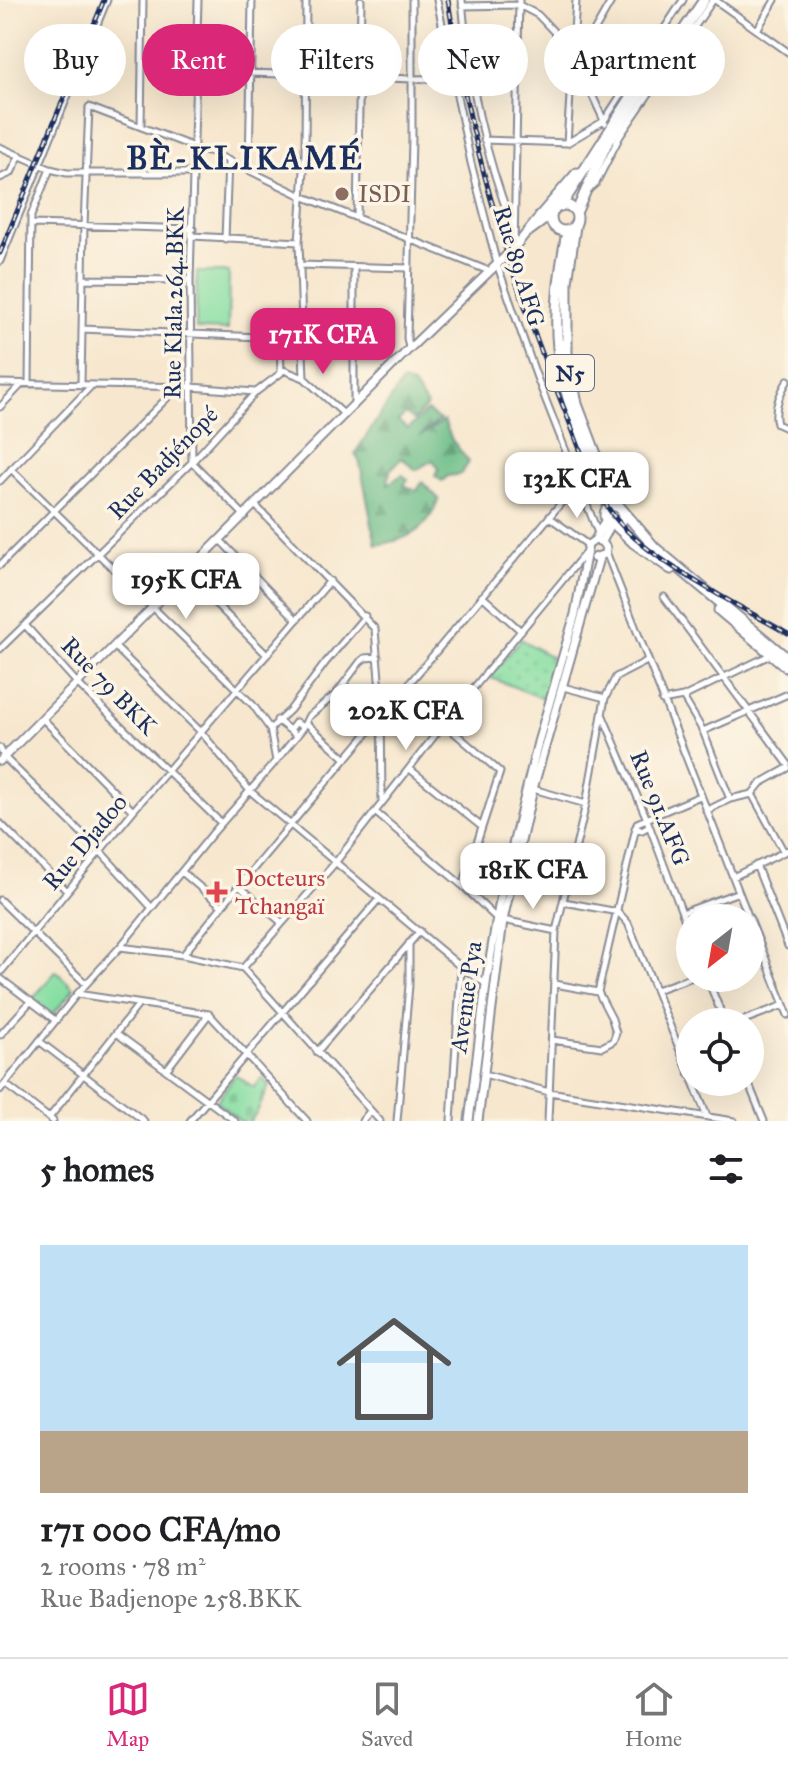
<!DOCTYPE html>
<html lang="en">
<head>
<meta charset="utf-8">
<style>
  :root { --surface:#fff; --page:#f6f6f6; --text:#202124; --muted:#757577; --line:#e0e0e0; --accent:#db2777 }
  body { margin:0; font-family:"IM FELL Great Primer",serif; background:var(--page); color:var(--text); height:100vh; display:flex; flex-direction:column; font-size:30px; white-space:nowrap }
  * { box-sizing:border-box; margin:0 }
  p { font-size:26px; color:var(--muted) }
  .icon { flex:none; width:44px; height:44px; fill:none; stroke:currentColor; stroke-width:2; stroke-linecap:round; stroke-linejoin:round }
  .map { position:relative; height:1121px; overflow:hidden }
  .panel { display:flex; flex-direction:column; background:var(--surface); flex:1 }
  .panel>* { flex:none }
  .hud { position:absolute; left:24px; top:24px; width:740px; height:72px; display:flex; gap:16px }
  .needle { width:52px; rotate:211deg }
  .controls { position:absolute; left:676px; top:904px; display:grid; gap:16px }
  .controls a { display:grid; place-items:center; width:88px; height:88px; border-radius:50%; background:var(--surface); box-shadow:0 8px 32px #0002; font-size:40px }
  .price { position:absolute; translate:-50% -68px; padding:0 18px; border-radius:16px; background:#fff; color:#222; font-size:26px; line-height:52px; filter:drop-shadow(0 2px 4px #0008) }
  .price::after { content:''; position:absolute; left:50%; top:48px; width:24px; height:18px; margin-left:-12px; background:inherit; clip-path:polygon(0 0,100% 0,50% 100%) }
  .price.selected { background:var(--accent); color:#fff }
  ul { padding:0; list-style:none }
  li { display:grid; align-content:center; gap:16px; height:424px; padding:0 40px }
  li+li { border-top:2px solid var(--line) }
  li span { display:grid; place-items:center; height:248px; border-radius:0px; color:#555 }
  li>.icon { margin-inline-start:auto }
  span .icon { width:144px; height:144px; fill:#fffc; stroke-width:1 }
  li b { font-size:34px }
  h2 { display:flex; justify-content:space-between; align-items:center; height:96px; padding:0 40px; font-size:34px }
  .tag { padding:0 28px; border-radius:36px; background:var(--surface); box-shadow:0 8px 32px #0002; font-size:28px; line-height:72px }
  .tag.selected { background:var(--accent); color:#fff }
  .tabs { display:flex; justify-content:space-around; align-items:center; height:112px; border-top:2px solid var(--line); background:var(--surface); font-size:22px; color:var(--muted) }
  .tabs a { display:grid; justify-items:center; gap:4px }
  .tabs .selected { color:var(--accent) }
  .map>svg:first-child { display:block }
  .grass { fill:url(#grass-dots); stroke:#508680; stroke-width:2 }
  .forest { fill:url(#forest-firs); stroke:#447673; stroke-width:2 }
  .cemetery { fill:url(#cemetery-stones); stroke:#508680; stroke-width:2 }
  .garden { fill:#86dea2; stroke:#508680; stroke-width:2 }
  .lines { fill:none; stroke-linecap:round; stroke-linejoin:round }
  .street-casing { stroke:#898b96; stroke-width:9 }
  .secondary-casing { stroke:#898b96; stroke-width:11 }
  .primary-casing { stroke:#898b96; stroke-width:11 }
  .highway-casing { stroke:#898b96; stroke-width:13 }
  .street { stroke:#fff; stroke-width:5 }
  .secondary { stroke:#fff; stroke-width:7 }
  .primary { stroke:#fff; stroke-width:7 }
  .highway { stroke:#fff; stroke-width:9 }
  .rail-casing { stroke:#1b2f5e; stroke-width:5 }
  .rail { stroke:#fcf5e5; stroke-width:2; stroke-dasharray:6; stroke-linecap:butt }
  .education-dot { fill:#8d6e63; stroke:#fcf5e5; stroke-width:3 }
  .health-dot { fill:#e0444e; stroke:#fcf5e5; stroke-width:3 }
  .labels { text-anchor:middle; stroke-width:7; stroke-linejoin:round; paint-order:stroke }
  .shield { fill:#fcf5e5; stroke:#5e6a86; stroke-width:2 }
  .shield-label { font-size:22px; font-weight:bold; fill:#1b2f5e }
  .education-label { font-size:24px; fill:#785e54; stroke:#fcf5e5; text-anchor:start }
  .street-label { font-size:24px; fill:#1b2f5e; stroke:#fcf5e5 }
  .health-label { font-size:24px; fill:#be3a42; stroke:#fcf5e5; text-anchor:start }
  .district-label { font-size:32px; font-weight:bold; letter-spacing:2px; fill:#1b2f5e; stroke:#fcf5e5 }
</style>
</head>
<body>
<div class="map">
<svg width="788" height="1121" viewBox="0 0 788 1121">
  <defs>
    <pattern id="grass-dots" width="8" height="8" patternUnits="userSpaceOnUse" patternTransform="scale(2)"><rect width="8" height="8" fill="#86dea2"/><path d="M2 2h.1M6 6h.1" fill="none" stroke="#73bf8e" stroke-width="1.8" stroke-linecap="round"/></pattern>
    <pattern id="forest-firs" width="22" height="20" patternUnits="userSpaceOnUse" patternTransform="scale(2)"><rect width="22" height="20" fill="#6cbd88"/><path d="M5 1l3.5 6h-7zM16 11l3.5 6h-7z" fill="#589a72"/></pattern>
    <pattern id="cemetery-stones" width="16" height="16" patternUnits="userSpaceOnUse" patternTransform="scale(2)"><rect width="16" height="16" fill="#86dea2"/><path d="M2 7V4a2 2 0 0 1 4 0v3zM10 15v-3a2 2 0 0 1 4 0v3z" fill="#73bf8e"/></pattern>
  </defs>
  <rect width="100%" height="100%" fill="#fcf5e5"/>
  <filter id="ink" filterUnits="userSpaceOnUse"><feTurbulence type="fractalNoise" baseFrequency=".0125" numOctaves="2"/><feDisplacementMap in="SourceGraphic" scale="16" xChannelSelector="R" yChannelSelector="G"/><feConvolveMatrix kernelMatrix="1 2 1 2 8 2 1 2 1" color-interpolation-filters="sRGB"/></filter>
  <filter id="wash" filterUnits="userSpaceOnUse"><feTurbulence type="fractalNoise" baseFrequency=".006" numOctaves="4" result="noise"/><feDisplacementMap in="SourceGraphic" scale="32" xChannelSelector="R" yChannelSelector="G"/><feGaussianBlur stdDeviation="1.8" result="paint"/><feColorMatrix in="noise" values="0 0 0 0 0 0 0 0 0 0 0 0 0 0 0 0 0 1.4 0 .05"/><feComposite in="paint" operator="in"/></filter>
  <g filter="url(#wash)">
    <rect width="100%" height="100%" fill="#f7e7ce"/>
    <path class="grass" d="M521 639 559 662 547 700 489 677Z"/>
    <path class="forest" d="M402 382 413 385 427 406 414 420 405 414 398 421 408 429 427 411 440 420 420 436 444 421 452 440 469 462 461 474 448 476 442 481 435 476 439 469 433 460 416 470 402 458 390 470 388 484 402 475 408 479 404 485 417 491 422 482 439 499C427 531 408 540 376 545L360 463 355 453Z"/>
    <path class="cemetery" d="M235 1075 254 1087 262 1078 269 1085 257 1112 250 1121H240L216 1102Z"/>
    <path class="garden" d="M197 272H229L228 330 196 329Z
      M56 971 74 989 49 1019 30 1002Z"/>
  </g>
  <g filter="url(#ink)">
    <g class="lines">
      <g class="street-casing">
        <path id="street" d="M198 0 190 280 192 462 245 516
          M437 0 471 163 497 264 536 375 598 533
          M462 0C468 77 484 152 512 225
          M715 0 788 52
          M462 6 519 5 538 15 572 51 605 123
          M757 30 775 0
          M577 61 612 0
          M198 71 413 79 453 78
          M141 126 143 0
          M484 140 567 143 604 121 683 0
          M567 143 576 0
          M0 147 50 169 67 173H194
          M195 151H209L302 196 489 271
          M249 170 252 0
          M0 178 11 173 20 155
          M589 189 596 183 620 136 713 0
          M357 218 361 0
          M33 224 193 229
          M192 236 299 242
          M225 239 228 161
          M514 247 519 0
          M0 261 107 0
          M299 265 409 268
          M354 267V406
          M83 279 190 280
          M409 348 407 338 412 138V0
          M281 369 304 378 345 415
          M304 378 299 242 305 156 306 0
          M788 380C780 393 773 410 777 424L788 429
          M0 383 191 387 255 392
          M29 383 31 216 50 169
          M81 383 84 225 89 107 194 147
          M0 407 22 384
          M0 481 92 385
          M256 506 375 629 381 704 382 802
          M549 517 588 545
          M221 541 297 620
          M606 552 749 918
          M0 565 177 388
          M187 575 267 655
          M482 596 521 631
          M664 597 788 764
          M25 625 78 684 221 823
          M115 647 202 733 250 791 461 967 486 984
          M0 649 192 462 256 392 281 373 280 338 82 329
          M563 687 605 698
          M404 689 500 772 463 886
          M683 697 703 731 730 799
          M662 701 683 697 770 655
          M603 716 646 817 690 934
          M43 719 133 811
          M277 720 297 736
          M306 723 346 759
          M270 729 290 710 326 662 365 616
          M290 730 296 722 303 728
          M703 731 788 694
          M0 748 4 757 100 851 152 908
          M276 761 303 728 308 717 336 694 360 662 365 658 378 657
          M411 770 482 827
          M533 789 586 804
          M752 794 784 852
          M706 811 730 799 752 794 761 783 788 768
          M375 812 463 886 496 918
          M0 823 67 891
          M635 828 642 830 649 826
          M756 865 788 946
          M182 872 222 906
          M733 877 788 850
          M239 886 281 922
          M0 900 86 984
          M564 902 618 912
          M618 912 628 923 690 1075
          M682 913 739 892
          M750 919 788 1015
          M503 920 556 931
          M120 947 183 955 243 968 380 1121
          M183 955 222 906 577 484
          M243 968 335 863 443 725 586 552
          M0 973 133 811 330 581
          M0 978 55 1020
          M707 978 725 1022
          M656 990 690 978
          M598 992 637 823 700 796
          M77 994 209 1014 307 1121
          M739 1022 784 1005
          M116 1033 235 1121
          M0 1035 31 1001
          M552 1040 602 1047 613 1041 616 1033 612 1019 598 992 555 984
          M39 1041 144 1121
          M317 1052 420 931
          M167 1069 209 1014
          M484 1074 549 1092 734 1121
          M693 1082 707 1116
          M748 1082 764 1121
          M5 1084 53 1121
          M0 1090 77 994 120 947 212 834 276 761 270 729 253 705 11 469
          M49 1118 139 1004
          M190 1121 378 900
          M362 1121 370 1111
          M397 1121 409 985V943
          M451 1121 461 968
          M548 1121 556 931 586 804 605 698 616 677 647 661"/>
      </g>
      <g class="secondary-casing">
        <path id="secondary" d="M595 540 606 519
          M602 542 611 524
          M594 558 605 554 606 548 602 542
          M469 1121 487 977 501 894 538 742 575 614 588 545 595 540 602 542
          M478 1121 503 920 533 789 599 558"/>
      </g>
      <g class="primary-casing">
        <path id="primary" d="M529 232 552 215
          M0 761 409 349 514 248 540 216 554 211"/>
      </g>
      <g class="highway-casing">
        <path id="highway" d="M551 218a13 13 0 1 1 26 0a13 13 0 1 1-26 0Z
          M561 206 641 82
          M576 213 606 145 704 0
          M540 216 577 173
          M575 226 567 282V354L577 404 613 499 655 548 788 659
          M567 232C560 270 554 309 558 348 564 403 587 457 610 507
          M605 515a9 9 0 1 1 18 0a9 9 0 1 1-18 0Z
          M614 524 634 543 671 569
          M719 610 788 668"/>
      </g>
      <use href="#street" class="street"/>
      <use href="#secondary" class="secondary"/>
      <use href="#primary" class="primary"/>
      <use href="#highway" class="highway"/>
      <g class="rail-casing">
        <path id="rail" d="M448 0C469 140 509 276 563 406 579 444 591 488 617 520 654 564 737 604 788 634
          M0 253 104 0"/>
      </g>
      <use href="#rail" class="rail"/>
    </g>
  </g>
  <circle class="education-dot" cx="342" cy="194" r="8"/>
  <path class="health-dot" d="M213 880h8v8h8v8h-8v8h-8v-8h-8v-8h8z"/>
  <g class="labels">
    <rect class="shield" x="546" y="355" width="48" height="36" rx="6"/>
    <g class="shield-label">
      <text x="570" y="381">N5</text>
    </g>
    <g class="education-label">
      <text x="358" y="202">ISDI</text>
    </g>
    <g class="street-label">
      <text transform="translate(519 266) rotate(73)" y="8">Rue 89 AFG</text>
      <text transform="translate(174 303) rotate(-89)" y="8">Rue Klala.264.BKK</text>
      <text transform="translate(163 463) rotate(-46)" y="8">Rue Badjénopé</text>
      <text transform="translate(109 686) rotate(46)" y="8">Rue 79 BKK</text>
      <text transform="translate(660 808) rotate(68)" y="8">Rue 91.AFG</text>
      <text transform="translate(85 842) rotate(-50)" y="8">Rue Djadoo</text>
      <text transform="translate(466 997) rotate(-82)" y="8">Avenue Pya</text>
    </g>
    <g class="health-label">
      <text x="235" y="886">Docteurs<tspan x="235" dy="28">Tchangaï</tspan></text>
    </g>
    <g class="district-label">
      <text x="245" y="169">BÈ-KLIKAMÉ</text>
    </g>
  </g>
</svg>
<div class="controls">
<a><svg class="needle" viewBox="-14 -14 28 28"><path d="M0-13l5 13h-10z" fill="#e53935"/><path d="M0 13l5-13h-10z" fill="#757577"/></svg></a>
<a><svg class="icon" aria-label="locate" viewBox="0 0 24 24"><circle cx="12" cy="12" r="6"/><path d="M12 2v4M12 18v4M2 12h4M18 12h4"/></svg></a>
</div>
<b class="price selected" style="left:323px;top:376px">171K CFA</b>
<b class="price" style="left:577px;top:520px">132K CFA</b>
<b class="price" style="left:186px;top:621px">195K CFA</b>
<b class="price" style="left:406px;top:752px">202K CFA</b>
<b class="price" style="left:533px;top:911px">181K CFA</b>
<div class="hud">
<a class="tag">Buy</a>
<a class="tag selected">Rent</a>
<a class="tag">Filters</a>
<a class="tag">New</a>
<a class="tag">Apartment</a>
</div>
</div>
<section class="panel">
<h2>5 homes<svg class="icon" aria-label="filters" viewBox="0 0 24 24"><path d="M4 7h16M4 17h16"/><circle cx="9" cy="7" r="2"/><circle cx="15" cy="17" r="2"/></svg></h2>
<ul>
<li><span style="background:linear-gradient(#bfe0f5 75%,#b9a48a 0)"><svg class="icon" aria-label="home" viewBox="0 0 24 24"><path d="M3 11l9-7 9 7M6 9v11h12V9"/></svg></span><div><b>171 000 CFA/mo</b><p>2 rooms · 78 m²</p><p>Rue Badjenope 258.BKK</p></div></li>
</ul>
</section>
<nav class="tabs">
<a class="selected"><svg class="icon" aria-label="map" viewBox="0 0 24 24"><path d="M3 6l6-2 6 2 6-2v14l-6 2-6-2-6 2zM9 4v14M15 6v14"/></svg>Map</a>
<a><svg class="icon" aria-label="saved" viewBox="0 0 24 24"><path d="M7 4h10v16l-5-4-5 4z"/></svg>Saved</a>
<a><svg class="icon" aria-label="home" viewBox="0 0 24 24"><path d="M3 11l9-7 9 7M6 9v11h12V9"/></svg>Home</a>
</nav>
</body>
</html>
